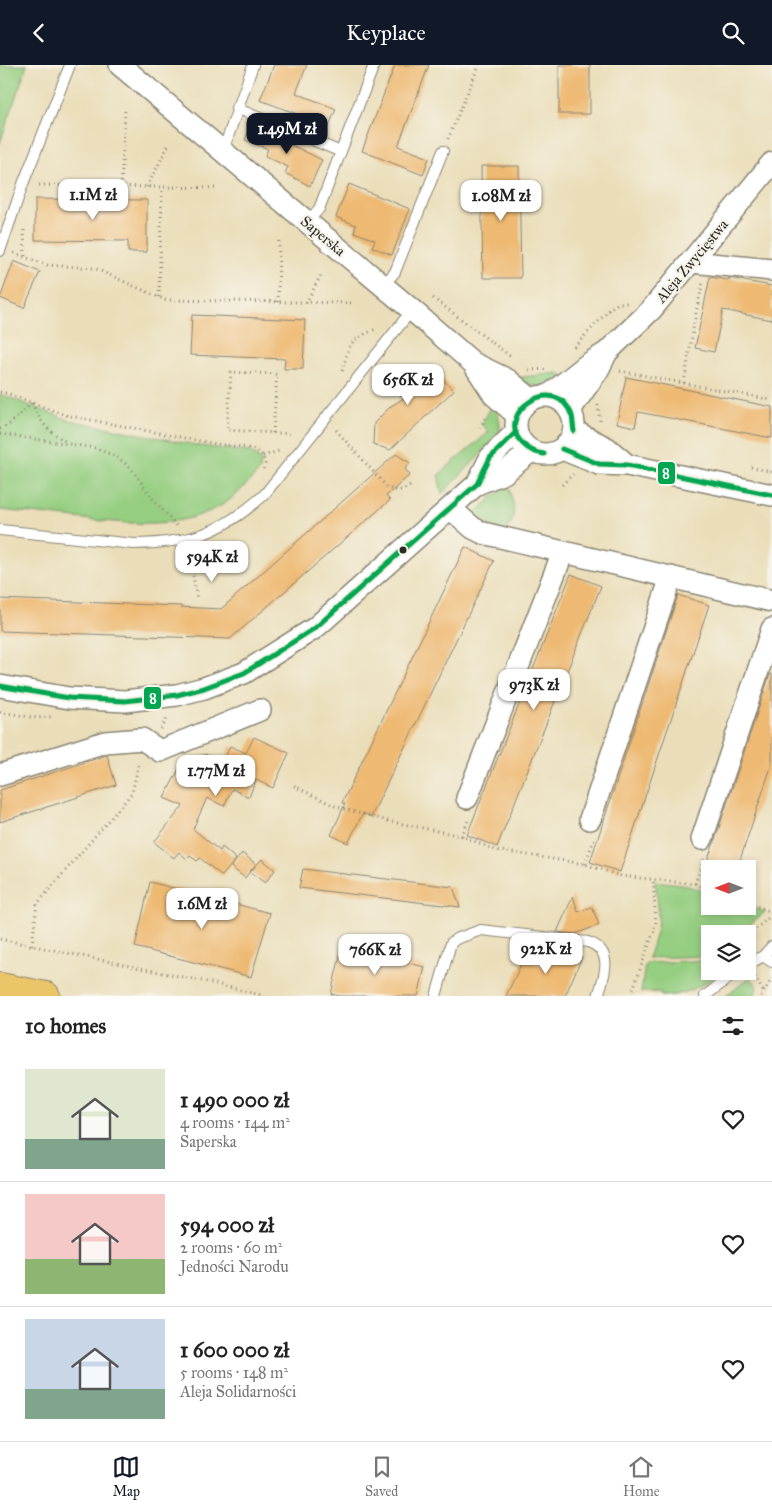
<!DOCTYPE html>
<html lang="en">
<head>
<meta charset="utf-8">
<style>
  :root { --surface:#fff; --page:#f6f6f6; --text:#222; --muted:#767676; --line:#e0e0e0; --accent:#111827 }
  body { margin:0; font-family:"IM FELL Great Primer",serif; background:var(--page); color:var(--text); height:100vh; display:flex; flex-direction:column; font-size:19px; white-space:nowrap }
  * { box-sizing:border-box; margin:0 }
  p { font-size:16px; color:var(--muted) }
  .icon { flex:none; width:28px; height:28px; fill:none; stroke:currentColor; stroke-width:2; stroke-linecap:round; stroke-linejoin:round }
  .map { position:relative; height:931px; overflow:hidden }
  .details { display:flex; flex-direction:column; background:var(--surface); flex:1 }
  .details>* { flex:none }
  .needle { width:32px; rotate:270deg }
  .fabs { position:absolute; left:701px; top:795px; display:grid; gap:10px }
  .fabs a { display:grid; place-items:center; width:55px; height:55px; border-radius:0px; background:var(--surface); box-shadow:0 2px 8px #0003; font-size:25px }
  .price { position:absolute; translate:-50% -42px; padding:0 11px; border-radius:10px; background:#fff; color:#222; font-size:16px; line-height:32px; filter:drop-shadow(0 1px 2px #0008) }
  .price::after { content:''; position:absolute; left:50%; top:30px; width:15px; height:11px; margin-left:-8px; background:inherit; clip-path:polygon(0 0,100% 0,50% 100%) }
  .price.active { background:var(--accent); color:#fff }
  ul { padding:0; list-style:none }
  li { display:flex; align-items:center; gap:15px; height:125px; padding:0 25px }
  li+li { border-top:1px solid var(--line) }
  li span { display:grid; place-items:center; flex:none; width:140px; height:100px; border-radius:0px; color:#555 }
  li>.icon { margin-inline-start:auto }
  span .icon { width:60px; height:60px; fill:#fffc; stroke-width:1 }
  li b { font-size:21px }
  h2 { display:flex; justify-content:space-between; align-items:center; height:60px; padding:0 25px; font-size:21px }
  header { display:flex; justify-content:space-between; align-items:center; height:65px; padding:0 25px; background:var(--accent); color:#fff; font-size:22px; font-weight:600 }
  .tab-bar { display:flex; justify-content:space-around; align-items:center; height:70px; border-top:1px solid var(--line); background:var(--surface); font-size:14px; color:var(--muted) }
  .tab-bar a { display:grid; justify-items:center; gap:2px }
  .tab-bar .active { color:var(--accent) }
  .map>svg:first-child { display:block }
  .green { fill:#95ce81; stroke:#607c56 }
  .building { fill:#eeb972 }
  .lines { fill:none; stroke-linecap:round; stroke-linejoin:round }
  .lane-casing { stroke:#8a8472; stroke-width:12 }
  .street-casing { stroke:#8a8472; stroke-width:24 }
  .primary-casing { stroke:#8a8472; stroke-width:30 }
  .path { stroke:#8a8472; stroke-width:3; stroke-dasharray:1 4; stroke-linecap:butt }
  .lane { stroke:#fff; stroke-width:10 }
  .street { stroke:#fff; stroke-width:21 }
  .primary { stroke:#ebc669; stroke-width:28 }
  .bus-1-casing { stroke:#f7f3e8; stroke-width:9 }
  .bus-1 { stroke:#00a651; stroke-width:5 }
  .bus-dot { fill:#2b2b2b; stroke:#f7f3e8; stroke-width:2 }
  .labels { text-anchor:middle; stroke-width:4.5; stroke-linejoin:round; paint-order:stroke }
  .street-label { font-size:15px; fill:#2b2b2b; stroke:#f7f3e8 }
  .line-badge { stroke:#f7f3e8; stroke-width:2 }
  .badge-label { font-size:14px; text-anchor:middle; font-weight:bold; fill:#fff }
</style>
</head>
<body>
<header><svg class="icon" aria-label="back" viewBox="0 0 24 24"><path d="M15 5l-7 7 7 7"/></svg>Keyplace<svg class="icon" aria-label="search" viewBox="0 0 24 24"><circle cx="10" cy="10" r="6"/><path d="M15 15l6 6"/></svg></header>
<div class="map">
<svg width="772" height="931" viewBox="0 0 772 931">
  <rect width="100%" height="100%" fill="#f7f3e8"/>
  <filter id="ink" filterUnits="userSpaceOnUse"><feTurbulence type="fractalNoise" baseFrequency=".02" numOctaves="2"/><feDisplacementMap in="SourceGraphic" scale="10" xChannelSelector="R" yChannelSelector="G"/><feConvolveMatrix kernelMatrix="1 2 1 2 8 2 1 2 1" color-interpolation-filters="sRGB"/></filter>
  <filter id="wash" filterUnits="userSpaceOnUse"><feTurbulence type="fractalNoise" baseFrequency=".0096" numOctaves="4" result="noise"/><feDisplacementMap in="SourceGraphic" scale="20" xChannelSelector="R" yChannelSelector="G"/><feGaussianBlur stdDeviation="1.12" result="paint"/><feColorMatrix in="noise" values="0 0 0 0 0 0 0 0 0 0 0 0 0 0 0 0 0 1.4 0 .05"/><feComposite in="paint" operator="in"/></filter>
  <g filter="url(#wash)">
    <rect width="100%" height="100%" fill="#eadeba"/>
    <path class="green" d="M0 0H27L0 78Z
      M558 308 564 311C547 322 537 325 518 315L522 312Z
      M0 329 69 355 201 381 250 387 261 395 260 405C252 414 244 422 236 430 195 464 141 460 92 455 61 451 31 448 0 445Z
      M492 340C500 348 500 357 500 367L484 386 442 429 438 410 489 367 482 359Z
      M508 418C512 436 520 450 505 466L495 464 473 450Z
      M655 816 681 819 710 828V841H748L765 847 738 869H710V891L648 893C660 859 660 851 655 816Z
      M710 895V906H722C703 921 685 931 661 931L660 927H641C643 916 643 908 646 898Z
      M750 912 758 922 755 927 756 931H726Z"/>
    <g id="blocks">
      <path class="building" d="M274 0H307L296 28 336 44 329 61 260 35Z
        M395 0H429L398 81 429 93 423 110 362 86Z
        M559 0H590V49H559Z
        M251 60 322 95 310 121 285 108 288 102 265 91 268 84 245 75Z
        M481 101H519L521 213H483Z
        M349 119 410 144 392 190 372 182 375 175 354 167 356 160 336 152Z
        M35 134 147 135V187H128V176L35 175Z
        M14 196 40 207 24 243 0 233Z
        M710 212 728 215 729 213 734 214 772 221V255L723 245 714 287 695 283Z
        M192 250 305 255 303 304H284L285 294 190 290Z
        M388 300 416 322 433 305 454 325 390 385 373 379 374 358 391 341 404 333 378 312Z
        M626 312 772 342V373L638 347 635 362 617 358Z
        M396 389 410 398 405 404 410 410 386 431 390 435 230 574 0 566V534L181 541V542L221 544Z
        M465 482 494 496 371 752 363 748 348 778 331 770 345 739 342 738Z
        M571 509 601 521 497 782 467 770Z
        M678 530 709 540 620 807 590 797Z
        M770 609H772V699L737 804H704L714 778Z
        M254 672 289 688 273 723 256 715 249 732 232 724 224 741 207 733 193 764 220 786 222 782 236 794 222 811 200 793 197 796 190 791 187 794 179 787 174 793 154 777 183 741 164 733 182 698 198 705 205 689 223 697 230 681 246 688Z
        M107 690 116 720 0 757V725Z
        M242 788 256 799 245 813 231 802Z
        M262 794 275 805 265 818 250 807Z
        M303 804 453 822 460 842 299 823Z
        M150 817 270 848 251 912 135 882Z
        M573 831 578 847 592 842 599 860 575 869 557 867Z
        M551 880 582 892 565 931H506L524 893 541 901Z
        M342 882 425 902 418 931H341L331 929Z"/>
    </g>
  </g>
  <g filter="url(#ink)">
    <use href="#blocks" fill-opacity="0" stroke="#8a8472" stroke-width="1"/>
    <g class="lines">
      <g class="lane-casing">
        <path id="lane" d="M236 43 341 87
          M223 86 253 0
          M307 157 319 144 374 0
          M0 186 23 119 70 0
          M383 221 395 207 443 86
          M0 465 134 479C192 478 221 468 264 430L412 245
          M763 891 772 897
          M748 900 763 891 772 881
          M436 931 451 878 456 874 481 865 588 877C615 886 604 912 598 931
          M705 931 738 906"/>
      </g>
      <g class="street-casing">
        <path id="street" d="M120 0 412 245 473 298 494 330 517 350
          M691 197 772 205
          M473 298 508 315 531 334
          M516 360a29 29 0 1 1 58 0a29 29 0 1 1-58 0Z
          M548 331 588 299 606 288 651 245 772 98
          M570 345 598 305 606 289
          M574 366 607 383 627 400
          M562 384 599 399 627 400 772 430
          M477 419 490 393 516 367
          M450 443 473 463 483 468 772 536
          M0 621 69 633 125 636 177 630 204 623 244 608 315 563 477 419 504 408 531 386
          M0 710 105 677 142 674 160 686 260 645
          M467 733 563 487
          M590 754 671 512
          M702 774 772 564"/>
      </g>
      <g class="primary-casing">
        <path id="primary" d="M0 922 46 931"/>
      </g>
      <path class="path" d="M448 74 479 0
        M39 120 218 123
        M121 122 125 45
        M147 122 168 81
        M24 165 25 192
        M14 188 47 200 94 203 165 235 354 238
        M159 232 162 122
        M433 233 510 291
        M278 237 279 175
        M306 238 321 210
        M574 282 613 241 619 238H629
        M529 305 548 304
        M342 306C351 277 347 277 376 264
        M620 306 772 335
        M684 318 696 248 703 217
        M0 327 9 329 65 350 211 378 249 383 257 386 263 391 265 399 263 405
        M32 338C42 360 47 365 68 378
        M598 340 600 357
        M480 363 487 350
        M0 364 10 359 32 338
        M336 365 387 422C397 428 403 425 412 420
        M273 368 277 309 231 307 227 365 293 369
        M0 369 96 383 117 392 130 402 153 434 177 461
        M263 391 279 386
        M751 402 772 407
        M562 420 573 409
        M189 486 197 535
        M0 647 37 653 51 652
        M161 664 168 652
        M294 721 337 742 388 756 462 771 495 785 585 799 621 811 695 819 710 825
        M462 771 469 753
        M585 799 594 774
        M695 819 704 794
        M748 838 772 847
        M748 870 772 850
        M0 874 212 918 264 931
        M32 880 37 839 132 728 139 697
        M755 912 763 926
        M633 924 656 860 653 814
        M761 931 772 914"/>
      <use href="#lane" class="lane"/>
      <use href="#street" class="street"/>
      <use href="#primary" class="primary"/>
      <g class="bus-1-casing">
        <path id="bus-1" d="M562 384 599 399 627 400 772 430
          M544 389C536 388 529 385 523 379 492 349 556 305 572 351 573 355 573 361 574 366
          M0 621 69 633 125 636 177 630 204 623 244 608 315 563 477 419 490 393 516 367"/>
      </g>
      <use href="#bus-1" class="bus-1"/>
    </g>
  </g>
  <circle class="bus-dot" cx="403" cy="485" r="4.5"/>
  <g class="labels">
    <g class="street-label">
      <text transform="translate(323 171) rotate(40)" y="5">Saperska</text>
      <text transform="translate(692 196) rotate(-50)" y="5">Aleja Zwycięstwa</text>
    </g>
  </g>
  <g class="line-badge">
    <rect x="657" y="396" width="19" height="24" rx="5" fill="#00a651"/>
    <rect x="143" y="621" width="19" height="24" rx="5" fill="#00a651"/>
  </g>
  <g class="badge-label">
    <text x="666" y="413">8</text>
    <text x="153" y="638">8</text>
  </g>
</svg>
<div class="fabs">
<a><svg class="needle" viewBox="-14 -14 28 28"><path d="M0-13l5 13h-10z" fill="#e53935"/><path d="M0 13l5-13h-10z" fill="#767676"/></svg></a>
<a><svg class="icon" aria-label="layers" viewBox="0 0 24 24"><path d="M12 4l9 5-9 5-9-5zM3 14l9 5 9-5"/></svg></a>
</div>
<b class="price active" style="left:287px;top:90px">1.49M zł</b>
<b class="price" style="left:93px;top:156px">1.1M zł</b>
<b class="price" style="left:501px;top:157px">1.08M zł</b>
<b class="price" style="left:408px;top:341px">656K zł</b>
<b class="price" style="left:212px;top:518px">594K zł</b>
<b class="price" style="left:534px;top:646px">973K zł</b>
<b class="price" style="left:216px;top:732px">1.77M zł</b>
<b class="price" style="left:202px;top:865px">1.6M zł</b>
<b class="price" style="left:546px;top:910px">922K zł</b>
<b class="price" style="left:375px;top:911px">766K zł</b>
</div>
<section class="details">
<h2>10 homes<svg class="icon" aria-label="filters" viewBox="0 0 24 24"><path d="M4 7h16M4 17h16"/><circle cx="9" cy="7" r="2"/><circle cx="15" cy="17" r="2"/></svg></h2>
<ul>
<li><span style="background:linear-gradient(#dfe7d0 70%,#7fa58c 0)"><svg class="icon" aria-label="home" viewBox="0 0 24 24"><path d="M3 11l9-7 9 7M6 9v11h12V9"/></svg></span><div><b>1 490 000 zł</b><p>4 rooms · 144 m²</p><p>Saperska</p></div><svg class="icon" aria-label="heart" viewBox="0 0 24 24"><path d="M12 20l-8-8c-3-5 5-10 8-4 3-6 11-1 8 4z"/></svg></li>
<li><span style="background:linear-gradient(#f6c9c9 65%,#8fb573 0)"><svg class="icon" aria-label="home" viewBox="0 0 24 24"><path d="M3 11l9-7 9 7M6 9v11h12V9"/></svg></span><div><b>594 000 zł</b><p>2 rooms · 60 m²</p><p>Jedności Narodu</p></div><svg class="icon" aria-label="heart" viewBox="0 0 24 24"><path d="M12 20l-8-8c-3-5 5-10 8-4 3-6 11-1 8 4z"/></svg></li>
<li><span style="background:linear-gradient(#c9d6e8 70%,#7fa58c 0)"><svg class="icon" aria-label="home" viewBox="0 0 24 24"><path d="M3 11l9-7 9 7M6 9v11h12V9"/></svg></span><div><b>1 600 000 zł</b><p>5 rooms · 148 m²</p><p>Aleja Solidarności</p></div><svg class="icon" aria-label="heart" viewBox="0 0 24 24"><path d="M12 20l-8-8c-3-5 5-10 8-4 3-6 11-1 8 4z"/></svg></li>
</ul>
</section>
<nav class="tab-bar">
<a class="active"><svg class="icon" aria-label="map" viewBox="0 0 24 24"><path d="M3 6l6-2 6 2 6-2v14l-6 2-6-2-6 2zM9 4v14M15 6v14"/></svg>Map</a>
<a><svg class="icon" aria-label="saved" viewBox="0 0 24 24"><path d="M7 4h10v16l-5-4-5 4z"/></svg>Saved</a>
<a><svg class="icon" aria-label="home" viewBox="0 0 24 24"><path d="M3 11l9-7 9 7M6 9v11h12V9"/></svg>Home</a>
</nav>
</body>
</html>
